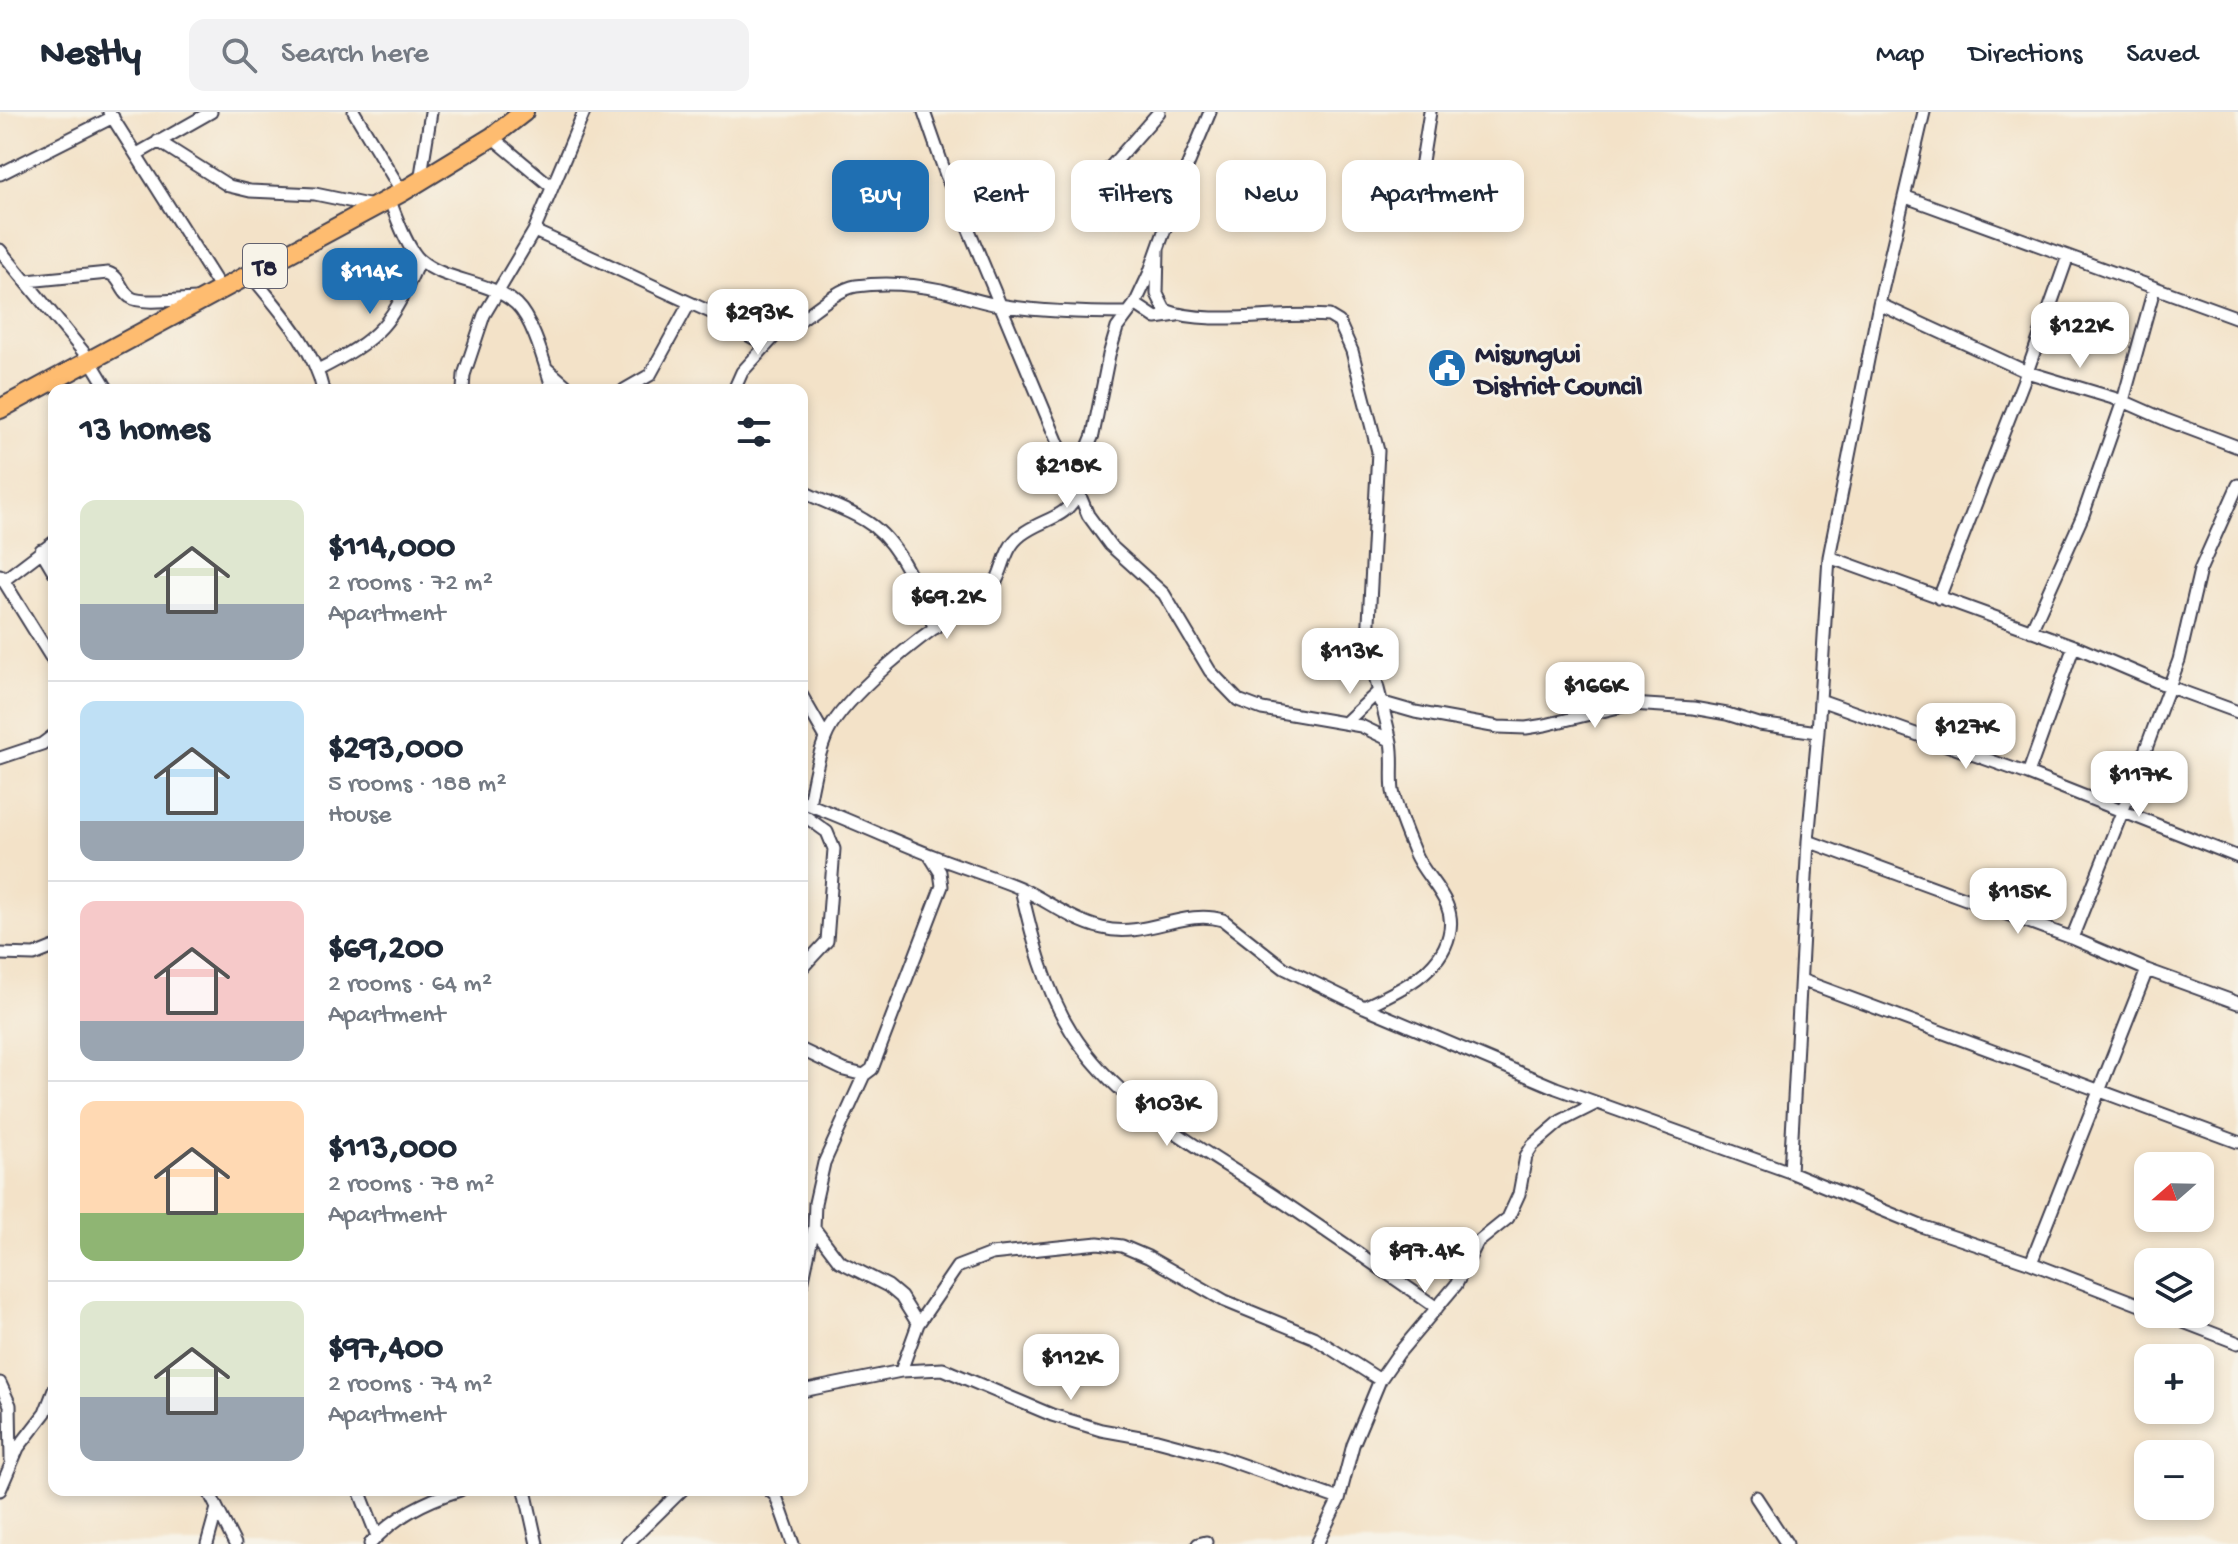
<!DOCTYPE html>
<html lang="en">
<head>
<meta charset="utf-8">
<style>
  :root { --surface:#fff; --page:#f2f2f3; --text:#1f2937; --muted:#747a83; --line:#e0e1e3; --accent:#1f6fb2 }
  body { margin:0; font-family:"Gochi Hand",sans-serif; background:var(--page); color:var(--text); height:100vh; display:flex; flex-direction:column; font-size:30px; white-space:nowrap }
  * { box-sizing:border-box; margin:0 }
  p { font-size:26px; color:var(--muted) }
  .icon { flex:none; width:44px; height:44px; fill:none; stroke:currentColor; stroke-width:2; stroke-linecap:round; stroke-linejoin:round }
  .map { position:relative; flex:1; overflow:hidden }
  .sheet { position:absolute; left:48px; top:272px; width:760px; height:1112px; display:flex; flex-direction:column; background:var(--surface); border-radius:16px; box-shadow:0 4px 12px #0003 }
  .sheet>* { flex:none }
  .top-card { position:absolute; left:832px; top:48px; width:760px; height:72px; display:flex; gap:16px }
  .needle { width:52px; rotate:250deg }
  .buttons { position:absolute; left:2134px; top:1040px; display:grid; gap:16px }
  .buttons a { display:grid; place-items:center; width:80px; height:80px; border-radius:16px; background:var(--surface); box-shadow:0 4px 12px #0003; font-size:40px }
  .price { position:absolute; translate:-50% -68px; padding:0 18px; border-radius:16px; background:#fff; color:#222; font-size:26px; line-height:52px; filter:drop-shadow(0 2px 4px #0008) }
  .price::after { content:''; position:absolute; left:50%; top:48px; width:24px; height:18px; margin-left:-12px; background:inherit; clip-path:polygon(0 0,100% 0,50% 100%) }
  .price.active { background:var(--accent); color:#fff }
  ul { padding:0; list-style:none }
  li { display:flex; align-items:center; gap:24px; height:200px; padding:0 32px }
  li+li { border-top:2px solid var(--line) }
  li span { display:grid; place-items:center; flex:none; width:224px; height:160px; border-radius:16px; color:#555 }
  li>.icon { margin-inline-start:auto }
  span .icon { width:96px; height:96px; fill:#fffc; stroke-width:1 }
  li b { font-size:34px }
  h2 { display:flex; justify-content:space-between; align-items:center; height:96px; padding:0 32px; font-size:34px }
  .pill { padding:0 28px; border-radius:16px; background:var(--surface); box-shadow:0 4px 12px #0003; font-size:28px; line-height:72px }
  .pill.active { background:var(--accent); color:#fff }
  header { display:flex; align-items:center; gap:48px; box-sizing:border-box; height:112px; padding:0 40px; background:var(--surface); border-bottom:2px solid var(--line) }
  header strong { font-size:38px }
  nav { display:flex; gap:44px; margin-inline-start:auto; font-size:28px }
  .search { width:560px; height:72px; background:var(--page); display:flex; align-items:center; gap:20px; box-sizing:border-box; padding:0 28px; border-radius:16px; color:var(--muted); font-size:30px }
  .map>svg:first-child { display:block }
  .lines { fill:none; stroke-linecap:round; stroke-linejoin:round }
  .minor-casing { stroke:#413f50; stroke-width:15 }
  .trunk-casing { stroke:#413f50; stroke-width:22 }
  .minor { stroke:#fff; stroke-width:11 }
  .trunk { stroke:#febc70; stroke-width:18 }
  .labels { text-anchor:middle; stroke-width:6; stroke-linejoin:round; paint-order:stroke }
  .shield { fill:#f7f3e8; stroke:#62616f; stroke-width:2 }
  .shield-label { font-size:26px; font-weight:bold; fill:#22223b }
  .poi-label { font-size:28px; font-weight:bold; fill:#22223b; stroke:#f7f3e8; text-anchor:start }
</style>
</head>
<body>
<header>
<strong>Nestly</strong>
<div class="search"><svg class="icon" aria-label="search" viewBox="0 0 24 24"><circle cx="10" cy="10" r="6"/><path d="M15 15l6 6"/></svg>Search here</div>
<nav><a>Map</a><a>Directions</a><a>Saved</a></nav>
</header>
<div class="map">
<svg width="2238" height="1432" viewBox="0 0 2238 1432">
  <rect width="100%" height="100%" fill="#f7f3e8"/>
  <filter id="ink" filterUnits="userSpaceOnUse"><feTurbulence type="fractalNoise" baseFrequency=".0125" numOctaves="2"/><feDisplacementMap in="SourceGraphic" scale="16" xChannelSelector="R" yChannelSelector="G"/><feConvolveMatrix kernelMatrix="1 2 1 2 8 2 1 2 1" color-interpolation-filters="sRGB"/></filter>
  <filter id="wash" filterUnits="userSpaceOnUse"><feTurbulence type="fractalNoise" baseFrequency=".006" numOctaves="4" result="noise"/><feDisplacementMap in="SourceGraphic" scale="32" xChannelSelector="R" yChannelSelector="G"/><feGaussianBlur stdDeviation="1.8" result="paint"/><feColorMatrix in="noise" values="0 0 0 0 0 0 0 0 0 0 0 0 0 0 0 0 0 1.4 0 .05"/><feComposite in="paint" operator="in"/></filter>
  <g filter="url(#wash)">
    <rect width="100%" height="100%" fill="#f3e2c8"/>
  </g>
  <g filter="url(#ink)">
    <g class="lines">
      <g class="minor-casing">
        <path id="minor" d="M109 0 221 177
          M354 0 402 80
          M924 0 946 63 1088 403 1110 433 1164 482 1210 559 1238 588 1262 597 1361 614 1390 628
          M492 25 552 75
          M158 29 229 74 250 79 315 82 373 94
          M137 42 211 0
          M0 62 113 5
          M420 69 431 0
          M1093 75 1159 0
          M1906 85 2238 206
          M1416 86 1430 0
          M389 87C396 103 407 137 420 148 445 170 490 168 516 192 534 209 545 254 553 278
          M534 119C598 147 662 179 726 207 737 212 745 224 756 227 783 233 826 179 856 174 884 170 913 172 941 178 961 183 979 190 999 193 1041 200 1084 201 1126 201
          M0 138 90 248 108 278
          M1158 138 1157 182 1165 198C1208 215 1282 199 1329 204L1339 210 1352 239 1378 339 1368 529C1373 564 1384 596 1391 630 1394 646 1391 663 1393 679 1397 700 1407 722 1415 742 1427 769 1458 789 1449 823 1440 861 1396 880 1364 895
          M250 162C278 197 313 233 323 278
          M27 169 108 161C121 165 120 178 130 185 140 193 183 187 197 187
          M1135 192 1156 206 1177 203
          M1879 192 2027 260 2123 289 2166 308 2238 335
          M546 256 570 277
          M318 258C381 226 392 212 419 148
          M463 278 464 263 484 203 534 119 584 0
          M624 278 650 263 689 192
          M734 278 742 260 774 225
          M1074 369 1093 323 1109 243 1117 216 1135 192 1149 162 1187 55 1210 0
          M802 379C822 390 845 396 864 408 901 429 917 480 935 516
          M41 438 54 460
          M1829 445 2074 534 2170 575 2238 600
          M0 463 54 550
          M4 468 54 430
          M1939 486 2027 260 2068 144
          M2031 519 2083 403 2123 289 2154 177
          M802 584 825 624
          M1820 588 2028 662 2238 745
          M1380 590 1415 600 1498 615 1526 616 1545 613 1631 592 1693 596 1727 602 1759 612 1818 620
          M1345 611 1377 581
          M0 646 42 632 54 623
          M2028 662 2074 534
          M802 690C846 706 889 727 933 744 961 755 991 764 1020 776 1048 789 1072 809 1102 816 1146 827 1184 796 1223 808L1284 856 1364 895 1556 976 1790 1060 1921 1114 2031 1151 2148 1196
          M809 692C813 670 817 647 825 627 838 591 905 537 937 514 954 503 973 494 988 480 1005 464 1001 438 1021 423 1042 406 1067 408 1078 380
          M802 702 827 720 834 737 827 829 802 856
          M1808 729 2072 826 2147 858 2238 891
          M1021 777C1032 825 1045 877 1071 919 1119 996 1204 1037 1277 1086 1331 1122 1384 1159 1437 1196
          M2072 826 2123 698 2179 548 2200 458 2238 373
          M0 842 34 843 54 835
          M1801 868 2238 1030
          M802 938 844 958 864 963 872 957 942 774 940 760 930 744
          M1790 1060 1808 729 1818 620 1829 445 1879 192 1924 0
          M814 1116 839 1149 888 1174 901 1185 918 1212
          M2031 1151 2147 858
          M802 1172 814 1116 815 1091 824 1051 864 963
          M2163 1202 2238 1231
          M901 1259 918 1212 957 1155 991 1142 1098 1131 1122 1134 1148 1145 1225 1189 1313 1225 1380 1268
          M0 1271 10 1293 11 1348
          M802 1279 901 1259 943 1257 1052 1303 1101 1318 1157 1328 1217 1344 1339 1387
          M0 1378 18 1336 45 1301 54 1278
          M208 1378 235 1432
          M359 1378 377 1424
          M525 1378 537 1432
          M769 1378 776 1384 793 1432
          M1756 1385 1787 1432
          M207 1432 217 1396
          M370 1432C395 1404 425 1389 460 1378
          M627 1432 682 1378
          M1198 1432 1206 1430
          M1317 1432 1339 1387 1353 1333 1380 1268 1398 1242 1456 1173 1477 1131 1508 1106 1519 1082 1526 1044 1533 1033 1561 1009 1597 991"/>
      </g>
      <g class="trunk-casing">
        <path id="trunk" d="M0 297 402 80 492 25 524 0"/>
      </g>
      <use href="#minor" class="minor"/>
      <use href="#trunk" class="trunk"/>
    </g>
  </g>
  <defs>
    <g id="civic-disc" transform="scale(2)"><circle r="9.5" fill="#1f6fb2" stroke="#f7f3e8"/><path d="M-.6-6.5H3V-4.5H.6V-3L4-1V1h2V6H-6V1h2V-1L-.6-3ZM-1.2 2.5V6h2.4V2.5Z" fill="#fff"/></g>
  </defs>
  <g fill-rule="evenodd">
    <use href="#civic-disc" x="1447" y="256"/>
  </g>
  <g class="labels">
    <rect class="shield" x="243" y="132" width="44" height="44" rx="6"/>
    <g class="shield-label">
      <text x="265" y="163">T8</text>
    </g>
    <g class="poi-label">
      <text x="1475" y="250">Misungwi<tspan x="1475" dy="32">District Council</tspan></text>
    </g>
  </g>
</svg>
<div class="buttons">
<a><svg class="needle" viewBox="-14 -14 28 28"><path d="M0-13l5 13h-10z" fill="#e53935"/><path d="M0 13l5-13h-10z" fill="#747a83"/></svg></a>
<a><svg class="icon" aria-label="layers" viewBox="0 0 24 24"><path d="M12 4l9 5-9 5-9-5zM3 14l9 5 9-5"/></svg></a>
<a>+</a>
<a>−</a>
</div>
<b class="price active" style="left:370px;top:204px">$114K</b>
<b class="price" style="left:758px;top:245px">$293K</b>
<b class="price" style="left:2080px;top:258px">$122K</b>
<b class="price" style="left:1067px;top:398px">$218K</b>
<b class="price" style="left:947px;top:529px">$69.2K</b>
<b class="price" style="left:1350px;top:584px">$113K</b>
<b class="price" style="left:1595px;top:618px">$166K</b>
<b class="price" style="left:1966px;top:659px">$127K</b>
<b class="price" style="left:2139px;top:707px">$117K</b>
<b class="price" style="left:2018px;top:824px">$115K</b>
<b class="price" style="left:1167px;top:1036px">$103K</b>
<b class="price" style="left:1425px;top:1183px">$97.4K</b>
<b class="price" style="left:1071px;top:1290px">$112K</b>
<div class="top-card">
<a class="pill active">Buy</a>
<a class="pill">Rent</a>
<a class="pill">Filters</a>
<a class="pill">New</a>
<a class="pill">Apartment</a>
</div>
<section class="sheet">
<h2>13 homes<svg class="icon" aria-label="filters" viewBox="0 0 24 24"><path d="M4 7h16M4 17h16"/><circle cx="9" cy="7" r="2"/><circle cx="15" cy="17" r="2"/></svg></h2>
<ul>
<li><span style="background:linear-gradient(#dfe7d0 65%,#9aa5b1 0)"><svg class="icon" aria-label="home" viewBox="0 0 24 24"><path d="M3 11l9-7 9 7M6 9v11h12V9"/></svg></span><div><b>$114,000</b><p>2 rooms · 72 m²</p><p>Apartment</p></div></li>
<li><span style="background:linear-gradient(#bfe0f5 75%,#9aa5b1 0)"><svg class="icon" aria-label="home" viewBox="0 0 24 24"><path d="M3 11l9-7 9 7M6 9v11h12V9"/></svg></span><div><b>$293,000</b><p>5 rooms · 188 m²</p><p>House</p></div></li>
<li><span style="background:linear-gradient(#f6c9c9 75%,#9aa5b1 0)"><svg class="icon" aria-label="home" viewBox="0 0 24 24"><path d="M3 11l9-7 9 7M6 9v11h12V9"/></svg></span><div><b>$69,200</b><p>2 rooms · 64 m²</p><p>Apartment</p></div></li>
<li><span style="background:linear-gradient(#ffd9b3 70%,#8fb573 0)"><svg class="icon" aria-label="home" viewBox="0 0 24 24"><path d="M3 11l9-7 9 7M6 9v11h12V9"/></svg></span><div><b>$113,000</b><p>2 rooms · 78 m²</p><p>Apartment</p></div></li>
<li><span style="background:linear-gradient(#dfe7d0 60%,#9aa5b1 0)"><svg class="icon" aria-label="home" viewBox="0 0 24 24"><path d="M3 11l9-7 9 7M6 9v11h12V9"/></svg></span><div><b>$97,400</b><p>2 rooms · 74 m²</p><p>Apartment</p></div></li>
</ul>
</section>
</div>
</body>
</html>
